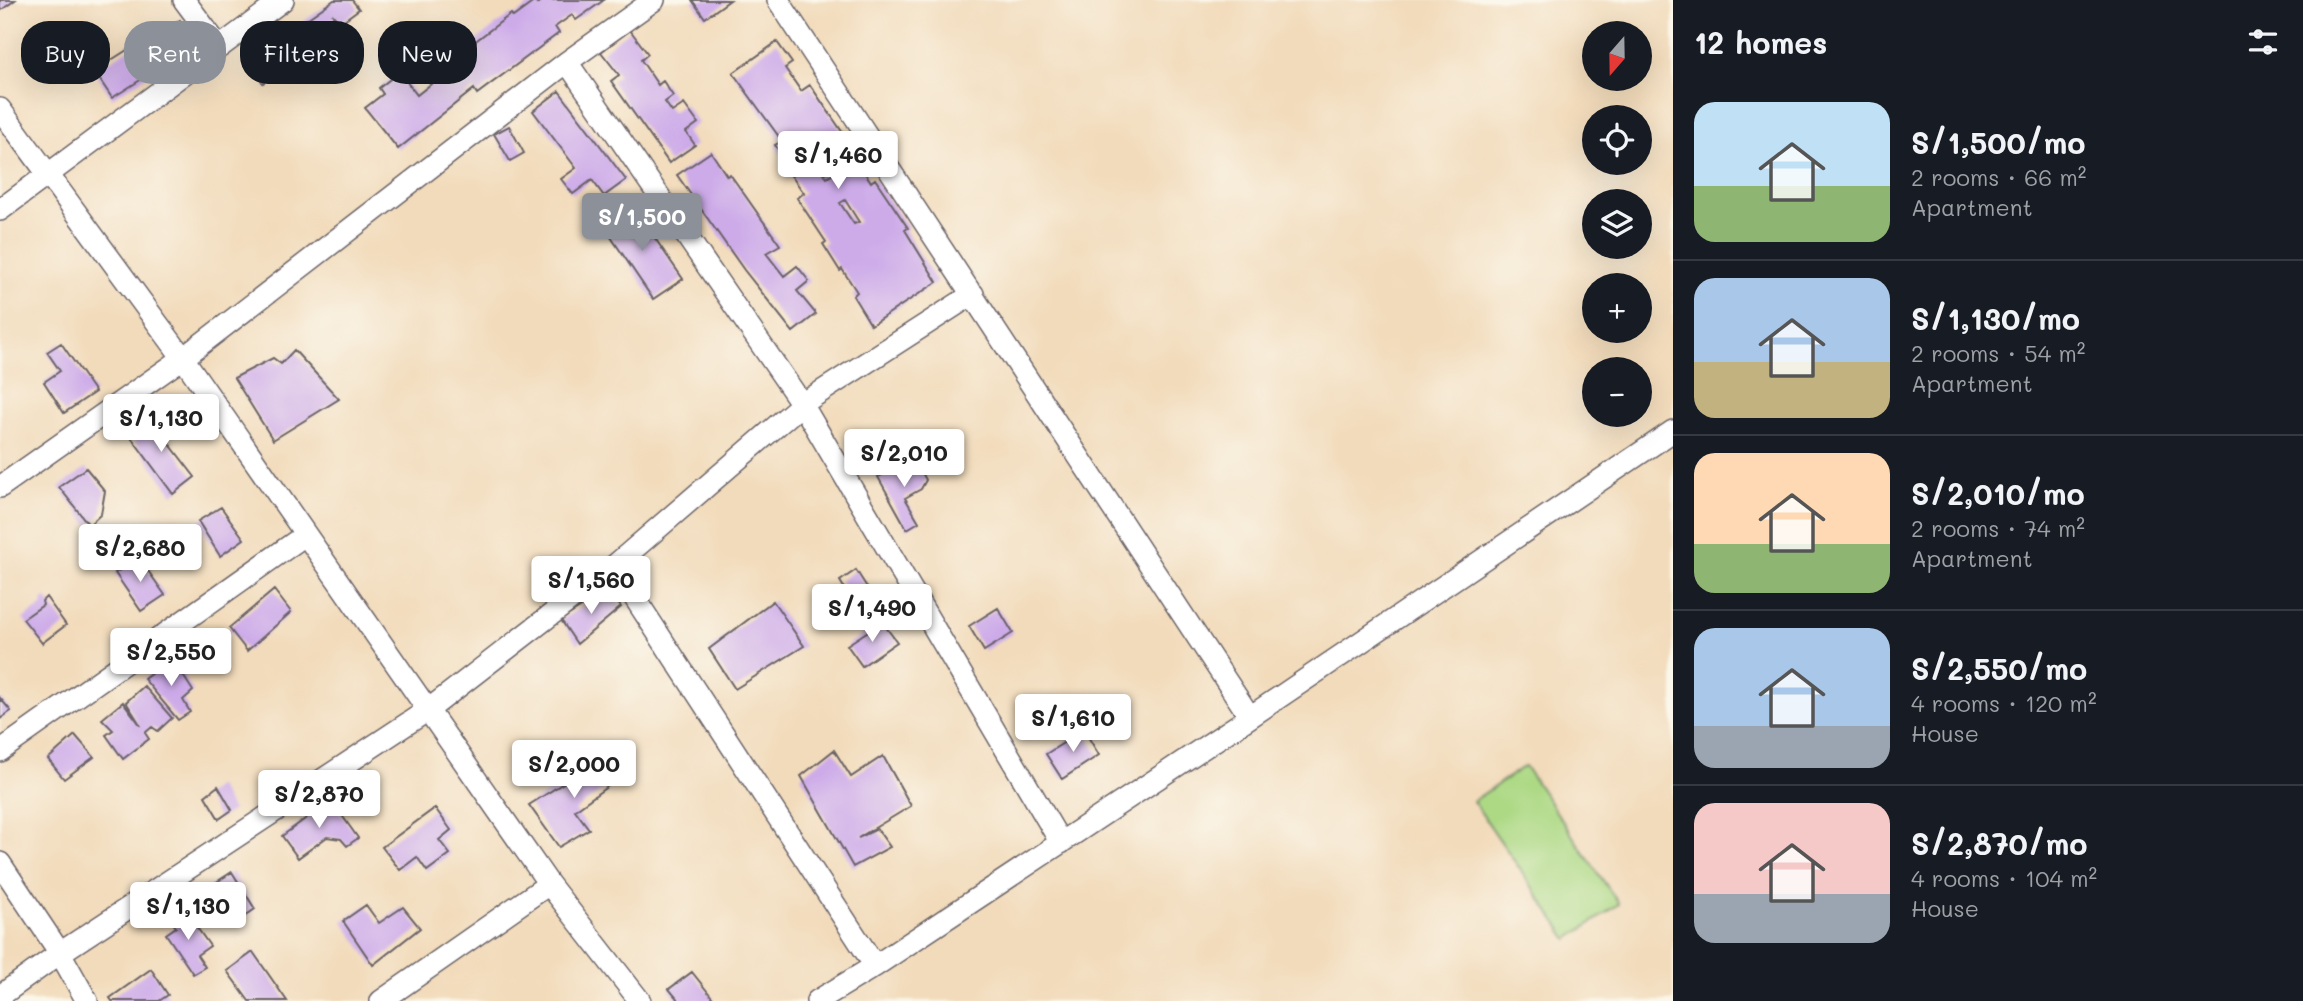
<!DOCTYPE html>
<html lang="en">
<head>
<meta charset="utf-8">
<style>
  :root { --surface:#171b24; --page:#20242c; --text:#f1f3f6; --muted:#9ea1a6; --line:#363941; --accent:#8c9099 }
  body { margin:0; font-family:Mali,sans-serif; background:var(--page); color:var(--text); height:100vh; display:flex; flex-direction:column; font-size:26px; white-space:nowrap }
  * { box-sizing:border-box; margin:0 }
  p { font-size:23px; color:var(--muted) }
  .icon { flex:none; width:38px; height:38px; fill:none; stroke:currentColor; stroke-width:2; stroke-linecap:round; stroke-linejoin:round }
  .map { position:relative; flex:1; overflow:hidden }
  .drawer { display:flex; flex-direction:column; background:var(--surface); width:630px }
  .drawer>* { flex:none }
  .banner { position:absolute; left:21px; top:21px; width:665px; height:63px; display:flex; gap:14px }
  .needle { width:46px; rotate:200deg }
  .controls { position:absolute; left:1582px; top:21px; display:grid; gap:14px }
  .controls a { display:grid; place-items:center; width:70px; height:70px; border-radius:50%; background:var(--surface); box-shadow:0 7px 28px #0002; font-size:35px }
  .price { position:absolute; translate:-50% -60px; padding:0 16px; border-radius:7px; background:#fff; color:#222; font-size:23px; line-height:46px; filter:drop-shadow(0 2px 4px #0008) }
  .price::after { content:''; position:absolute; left:50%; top:42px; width:21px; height:16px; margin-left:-10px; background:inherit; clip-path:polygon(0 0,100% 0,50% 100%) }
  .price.selected { background:var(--accent); color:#fff }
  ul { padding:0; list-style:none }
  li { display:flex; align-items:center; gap:21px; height:175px; padding:0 21px }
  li+li { border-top:2px solid var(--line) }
  li span { display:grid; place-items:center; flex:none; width:196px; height:140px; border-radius:21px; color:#555 }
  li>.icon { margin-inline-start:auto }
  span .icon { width:84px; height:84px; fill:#fffc; stroke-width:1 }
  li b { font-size:30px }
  h2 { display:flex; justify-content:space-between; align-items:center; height:84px; padding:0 21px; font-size:30px }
  .pill { padding:0 24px; border-radius:28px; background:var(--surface); box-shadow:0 7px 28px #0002; font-size:24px; line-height:63px }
  .pill.selected { background:var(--accent); color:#fff }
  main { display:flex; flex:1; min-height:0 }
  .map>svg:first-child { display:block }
  .green { fill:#add985; stroke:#687e60; stroke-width:2 }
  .building { fill:#cdabe9; fill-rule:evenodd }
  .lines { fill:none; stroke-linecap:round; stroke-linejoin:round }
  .street-casing { stroke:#6b6368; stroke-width:24 }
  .street { stroke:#fff; stroke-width:21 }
</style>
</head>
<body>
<main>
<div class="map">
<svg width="1673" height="1001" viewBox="0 0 1673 1001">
  <rect width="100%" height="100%" fill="#fbf7ec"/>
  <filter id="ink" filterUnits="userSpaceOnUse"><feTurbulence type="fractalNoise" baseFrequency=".0143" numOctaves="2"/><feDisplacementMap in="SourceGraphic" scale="14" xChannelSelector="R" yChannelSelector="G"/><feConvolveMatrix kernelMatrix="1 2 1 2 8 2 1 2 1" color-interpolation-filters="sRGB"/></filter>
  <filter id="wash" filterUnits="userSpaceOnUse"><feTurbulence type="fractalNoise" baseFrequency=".00686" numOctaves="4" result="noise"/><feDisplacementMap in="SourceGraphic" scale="28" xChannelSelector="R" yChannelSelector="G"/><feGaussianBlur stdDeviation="1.57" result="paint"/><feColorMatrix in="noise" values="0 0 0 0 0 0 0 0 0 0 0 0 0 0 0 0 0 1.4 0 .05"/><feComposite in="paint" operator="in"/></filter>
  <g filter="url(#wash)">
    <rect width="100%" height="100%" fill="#f2dbbb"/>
    <path class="green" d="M1525 766 1619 904 1568 939 1473 801Z"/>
    <g id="blocks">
      <path class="building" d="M0 0H15L0 11Z
        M334 0H352L359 9 340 23 332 14 344 31 286 73 283 68 263 83 247 61Z
        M543 0H604L576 20 572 15 555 27 559 33 477 94 474 89 398 149 365 108 383 94 379 88 399 72 417 95 455 65 452 59 511 14 513 17 535 1 537 4Z
        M692 0H730L705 18Z
        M180 20 196 44 179 54 164 31Z
        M630 30 648 54 641 60 658 85 663 81 673 96 665 102 672 112 684 104 698 123 686 132 695 145 669 163 611 81 619 75 601 52Z
        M157 31 175 58 112 98 94 71Z
        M777 42 792 63 785 68 801 91 810 85 856 152 824 174 827 178 856 159 871 182 875 179 908 228 905 230 937 282 871 325 853 296 857 292 842 269 840 271 823 244 826 242 797 198 804 193 787 170 791 168 775 145 782 141 733 73ZM845 200 859 222 854 224 840 203Z
        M559 91 626 180 604 196 592 180 573 194 561 179 576 168 533 111Z
        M509 126 524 153 510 161 494 134Z
        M711 152 727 176 730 174 780 245 766 253 784 276 797 266 809 281 797 291 816 314 793 332 744 270 677 175Z
        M615 207 631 229 643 221 683 279 653 299 598 218Z
        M61 343 95 392 64 413 44 382 60 371 47 352Z
        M294 350 339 399 273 440 234 378 273 358 281 364Z
        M145 412 195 477 173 494 128 433Z
        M914 458 926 480 921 489 905 498 919 522 907 529 878 477Z
        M86 468 105 491 101 514 89 525 59 487Z
        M221 507 244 539 220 556 198 521Z
        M139 558 165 595 141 611 115 573Z
        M856 570 880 608 864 621 840 581Z
        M274 590 291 612 247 651 229 628Z
        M608 590 621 607 577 644 561 620Z
        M46 597 66 625 42 643 23 619 43 605 42 601Z
        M773 601 804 646 735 689 709 649Z
        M998 608 1013 633 984 651 969 626Z
        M882 622 897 642 862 666 847 645Z
        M172 658 193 691 183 700 190 712 178 720 144 679Z
        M144 686 172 718 158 731 152 727 145 733 149 739 123 759 106 735 113 730 102 719 123 702 141 726 126 702Z
        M0 698 11 711 0 719Z
        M1084 730 1099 755 1062 779 1046 754Z
        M75 735 94 757 64 779 48 759Z
        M834 750 851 777 883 756 911 806 858 838 877 829 890 847 853 867 801 776Z
        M606 756 626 773 575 810 589 829 559 847 529 805Z
        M218 786 232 810 219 819 205 796Z
        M331 800 358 838 347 846 341 839 327 837 298 858 282 836Z
        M435 808 451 830 439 840 450 854 427 871 417 857 400 870 382 847Z
        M232 872 255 909 234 924 206 889Z
        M366 905 379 923 403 907 420 928 373 965 343 921Z
        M186 912 210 946 197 955 205 967 193 974 166 934 176 927 172 922Z
        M253 952 287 1001H249L227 971Z
        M151 969 168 995 159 1001H112L110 998Z
        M692 972 715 1001H679L669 989Z"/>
    </g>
  </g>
  <g filter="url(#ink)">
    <use href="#blocks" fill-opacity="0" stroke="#6b6368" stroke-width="2"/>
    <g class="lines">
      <g class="street-casing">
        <path id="street" d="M184 0 219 47
          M778 0 1250 717
          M567 62 802 404 1061 843
          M0 109 183 358 549 884 640 1001
          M0 210 283 0
          M0 487 183 358 567 62 654 0
          M614 566 875 966
          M0 751 305 535
          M0 863 60 953 87 1001
          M0 996 60 953 428 710 614 566 802 404 973 294
          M381 1001 549 884
          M817 1001 875 966 1250 717 1673 431"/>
      </g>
      <use href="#street" class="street"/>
    </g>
  </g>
</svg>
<div class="controls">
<a><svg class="needle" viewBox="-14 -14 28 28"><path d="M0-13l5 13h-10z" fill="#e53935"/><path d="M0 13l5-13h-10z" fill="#9ea1a6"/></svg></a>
<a><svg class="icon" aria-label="locate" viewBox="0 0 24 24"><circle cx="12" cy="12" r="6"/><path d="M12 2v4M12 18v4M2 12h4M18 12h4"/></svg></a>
<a><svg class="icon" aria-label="layers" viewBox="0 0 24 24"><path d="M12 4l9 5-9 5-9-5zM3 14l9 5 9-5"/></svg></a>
<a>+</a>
<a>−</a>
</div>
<b class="price" style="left:838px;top:191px">S/1,460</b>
<b class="price selected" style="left:642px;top:253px">S/1,500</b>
<b class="price" style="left:161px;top:454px">S/1,130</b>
<b class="price" style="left:904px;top:489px">S/2,010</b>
<b class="price" style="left:140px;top:584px">S/2,680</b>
<b class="price" style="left:591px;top:616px">S/1,560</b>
<b class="price" style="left:872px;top:644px">S/1,490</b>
<b class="price" style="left:171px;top:688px">S/2,550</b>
<b class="price" style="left:1073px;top:754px">S/1,610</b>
<b class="price" style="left:574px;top:800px">S/2,000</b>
<b class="price" style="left:319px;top:830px">S/2,870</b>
<b class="price" style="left:188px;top:942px">S/1,130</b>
<div class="banner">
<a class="pill">Buy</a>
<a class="pill selected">Rent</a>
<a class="pill">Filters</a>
<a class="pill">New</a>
</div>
</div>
<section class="drawer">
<h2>12 homes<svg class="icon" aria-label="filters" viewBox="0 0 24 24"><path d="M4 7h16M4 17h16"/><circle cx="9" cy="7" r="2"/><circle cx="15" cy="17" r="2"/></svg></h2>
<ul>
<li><span style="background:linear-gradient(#bfe0f5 60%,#8fb573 0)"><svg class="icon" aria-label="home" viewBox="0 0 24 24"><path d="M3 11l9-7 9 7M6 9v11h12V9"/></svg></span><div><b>S/1,500/mo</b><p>2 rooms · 66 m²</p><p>Apartment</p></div></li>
<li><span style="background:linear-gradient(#a9c7e8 60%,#c2b280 0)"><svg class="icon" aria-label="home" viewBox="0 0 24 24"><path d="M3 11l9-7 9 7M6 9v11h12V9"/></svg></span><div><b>S/1,130/mo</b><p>2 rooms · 54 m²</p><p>Apartment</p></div></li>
<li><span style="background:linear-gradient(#ffd9b3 65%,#8fb573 0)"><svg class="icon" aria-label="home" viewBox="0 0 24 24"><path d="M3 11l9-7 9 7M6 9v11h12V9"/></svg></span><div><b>S/2,010/mo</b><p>2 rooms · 74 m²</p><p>Apartment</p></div></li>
<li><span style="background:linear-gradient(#a9c7e8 70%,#9aa5b1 0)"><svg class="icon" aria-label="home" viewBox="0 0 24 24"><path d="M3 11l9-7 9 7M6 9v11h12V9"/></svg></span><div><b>S/2,550/mo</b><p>4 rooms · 120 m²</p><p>House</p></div></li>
<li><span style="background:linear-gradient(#f6c9c9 65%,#9aa5b1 0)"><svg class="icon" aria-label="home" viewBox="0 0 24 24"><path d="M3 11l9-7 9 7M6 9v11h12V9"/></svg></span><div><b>S/2,870/mo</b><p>4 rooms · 104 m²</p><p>House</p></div></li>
</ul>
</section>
</main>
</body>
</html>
